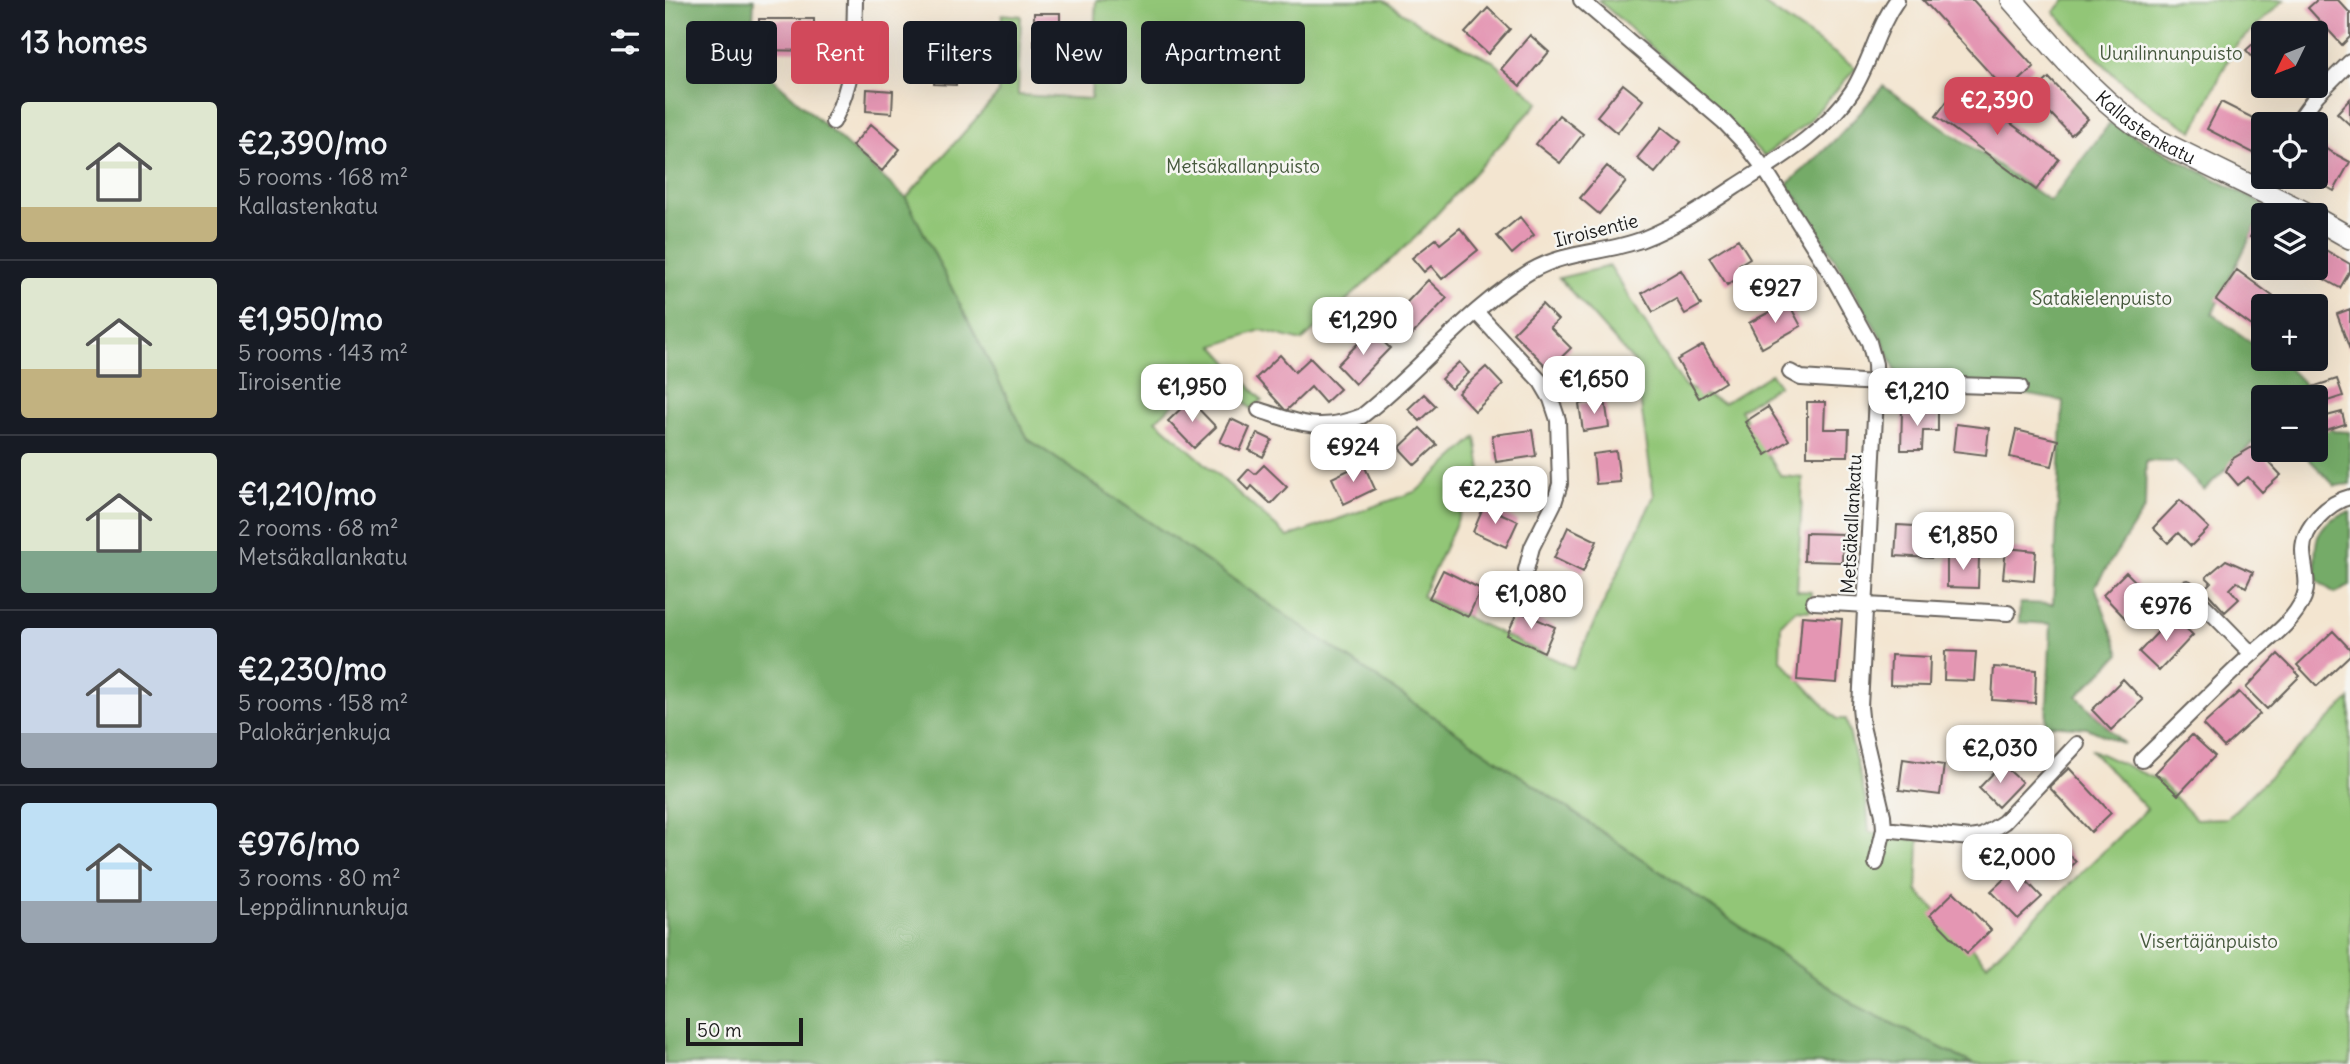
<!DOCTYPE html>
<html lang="en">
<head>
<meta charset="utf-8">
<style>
  :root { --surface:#171b24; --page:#242831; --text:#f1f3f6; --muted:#9ea1a6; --line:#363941; --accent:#d1495b }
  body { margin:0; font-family:Delius,sans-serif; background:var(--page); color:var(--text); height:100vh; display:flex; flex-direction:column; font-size:26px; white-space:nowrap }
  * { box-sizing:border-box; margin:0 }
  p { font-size:23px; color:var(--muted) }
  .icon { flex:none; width:38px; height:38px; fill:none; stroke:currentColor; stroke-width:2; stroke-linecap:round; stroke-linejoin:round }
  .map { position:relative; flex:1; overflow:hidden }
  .panel { display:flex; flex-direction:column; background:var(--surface); width:665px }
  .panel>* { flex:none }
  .guide { position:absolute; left:21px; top:21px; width:665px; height:63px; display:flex; gap:14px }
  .needle { width:46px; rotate:227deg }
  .tools { position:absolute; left:1586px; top:21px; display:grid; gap:14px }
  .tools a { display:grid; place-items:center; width:77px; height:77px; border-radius:7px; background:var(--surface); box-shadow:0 7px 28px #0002; font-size:35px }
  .scale { position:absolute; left:21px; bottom:18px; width:117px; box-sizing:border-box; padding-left:7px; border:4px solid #1c1c1c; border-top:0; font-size:19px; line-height:24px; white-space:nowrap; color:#1c1c1c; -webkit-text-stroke:5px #f6f6f2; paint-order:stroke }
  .price { position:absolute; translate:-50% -60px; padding:0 16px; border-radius:14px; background:#fff; color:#222; font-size:23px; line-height:46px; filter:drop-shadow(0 2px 4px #0008) }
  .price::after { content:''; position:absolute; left:50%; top:42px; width:21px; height:16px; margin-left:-10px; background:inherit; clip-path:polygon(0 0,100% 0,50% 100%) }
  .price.current { background:var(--accent); color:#fff }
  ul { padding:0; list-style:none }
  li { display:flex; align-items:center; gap:21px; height:175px; padding:0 21px }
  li+li { border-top:2px solid var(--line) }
  li span { display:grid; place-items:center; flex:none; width:196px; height:140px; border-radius:7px; color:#555 }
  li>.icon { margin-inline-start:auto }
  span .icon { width:84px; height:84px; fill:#fffc; stroke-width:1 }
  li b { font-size:30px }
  h2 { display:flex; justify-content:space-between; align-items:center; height:84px; padding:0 21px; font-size:30px }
  .chip { padding:0 24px; border-radius:7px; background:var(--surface); box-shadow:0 7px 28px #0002; font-size:24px; line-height:63px }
  .chip.current { background:var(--accent); color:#fff }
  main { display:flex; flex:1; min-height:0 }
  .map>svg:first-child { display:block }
  .green { fill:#92c677; stroke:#57714a; stroke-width:2 }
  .forest { fill:#75ab68; stroke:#486442; stroke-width:2 }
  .building { fill:#e496b3 }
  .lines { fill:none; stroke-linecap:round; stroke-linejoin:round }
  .street-casing { stroke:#67625b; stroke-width:18 }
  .secondary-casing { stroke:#67625b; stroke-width:24 }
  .street { stroke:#fff; stroke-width:14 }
  .secondary { stroke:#fff; stroke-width:21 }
  .labels { text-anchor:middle; stroke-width:5; stroke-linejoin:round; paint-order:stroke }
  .park-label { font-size:19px; fill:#45583c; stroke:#f6f6f2 }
  .street-label { font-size:19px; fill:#1c1c1c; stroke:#f6f6f2 }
</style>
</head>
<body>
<main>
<section class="panel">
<h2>13 homes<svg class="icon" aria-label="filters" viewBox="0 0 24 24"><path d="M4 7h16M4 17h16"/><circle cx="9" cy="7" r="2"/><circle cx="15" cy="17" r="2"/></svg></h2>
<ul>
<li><span style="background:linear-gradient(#dfe7d0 75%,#c2b280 0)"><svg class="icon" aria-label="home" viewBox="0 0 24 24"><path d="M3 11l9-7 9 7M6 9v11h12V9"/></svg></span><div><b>€2,390/mo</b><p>5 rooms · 168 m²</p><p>Kallastenkatu</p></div></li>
<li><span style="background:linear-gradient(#dfe7d0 65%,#c2b280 0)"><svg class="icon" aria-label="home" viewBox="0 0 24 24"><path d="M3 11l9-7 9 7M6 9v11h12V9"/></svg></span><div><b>€1,950/mo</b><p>5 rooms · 143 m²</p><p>Iiroisentie</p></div></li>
<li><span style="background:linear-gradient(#dfe7d0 70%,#7fa58c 0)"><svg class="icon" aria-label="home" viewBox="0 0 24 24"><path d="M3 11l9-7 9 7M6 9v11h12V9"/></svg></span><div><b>€1,210/mo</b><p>2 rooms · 68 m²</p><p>Metsäkallankatu</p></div></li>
<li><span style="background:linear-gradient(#c9d6e8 75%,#9aa5b1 0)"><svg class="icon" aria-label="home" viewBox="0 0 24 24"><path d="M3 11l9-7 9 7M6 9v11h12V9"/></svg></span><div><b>€2,230/mo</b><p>5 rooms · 158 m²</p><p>Palokärjenkuja</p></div></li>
<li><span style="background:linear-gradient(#bfe0f5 70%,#9aa5b1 0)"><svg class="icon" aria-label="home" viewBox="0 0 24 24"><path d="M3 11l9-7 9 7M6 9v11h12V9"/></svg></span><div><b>€976/mo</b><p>3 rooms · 80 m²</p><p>Leppälinnunkuja</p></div></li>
</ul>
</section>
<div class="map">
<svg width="1685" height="1064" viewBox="0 0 1685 1064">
  <rect width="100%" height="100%" fill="#f6f6f2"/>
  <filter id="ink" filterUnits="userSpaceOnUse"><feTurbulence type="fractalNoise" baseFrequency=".0143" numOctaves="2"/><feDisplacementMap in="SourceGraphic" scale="14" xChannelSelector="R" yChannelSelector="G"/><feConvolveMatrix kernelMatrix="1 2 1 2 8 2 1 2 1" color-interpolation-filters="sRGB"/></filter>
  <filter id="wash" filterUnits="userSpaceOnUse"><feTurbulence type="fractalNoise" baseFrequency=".00686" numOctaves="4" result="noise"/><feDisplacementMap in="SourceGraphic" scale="28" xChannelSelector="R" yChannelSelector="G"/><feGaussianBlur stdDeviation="1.57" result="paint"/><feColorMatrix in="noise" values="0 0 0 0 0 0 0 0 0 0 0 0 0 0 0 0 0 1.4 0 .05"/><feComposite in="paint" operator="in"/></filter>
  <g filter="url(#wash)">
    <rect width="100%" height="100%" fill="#f3e5d0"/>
    <path class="green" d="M431 0H718L767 32 828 61 874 102 752 236 637 341 596 330 549 346 597 400 586 409 549 367 491 420 623 537 752 491 811 437 816 470 757 596 908 668 989 496 970 363 894 278 945 266 1019 386 1059 403 1106 374 1114 385 1075 410 1116 476 1138 478 1132 591 1146 592 1145 611 1131 610 1116 624 1115 659 1172 719H1181L1202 806 1204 832 1254 840 1252 891 1322 964 1482 809 1425 749 1495 781 1531 819 1562 818 1685 699V1064H1308L1190 1005 363 439 241 198 333 94 337 14 356 16 353 95 426 99Z
      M933 0H1093L1191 68 1143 122 1099 156 1015 72Z
      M1400 0H1619L1570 46 1528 131 1488 106 1449 75 1389 12Z"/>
    <path class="forest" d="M0 0H89L86 59 241 198 363 439 1190 1005 1308 1064H0Z
      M1218 86 1385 201 1445 123 1601 206 1547 314 1598 351V359C1620 359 1637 380 1648 397H1598V443H1588L1539 490 1511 462 1481 461 1480 508 1430 586 1455 654 1412 696 1459 744 1422 728 1381 725 1386 624 1354 622 1355 603 1388 604 1398 401 1231 372 1217 339 1135 201 1121 185C1158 154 1188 123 1218 86Z
      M1650 402 1668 431 1685 432V484L1670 486 1635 450H1650Z
      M1685 512V586L1670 593 1652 581C1648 548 1647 521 1685 512Z"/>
    <g id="blocks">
      <path class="building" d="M1258 0H1308L1369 67 1342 92Z
        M1652 0H1673L1685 13V37L1677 45 1643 8Z
        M823 8 845 29 823 54 800 33Z
        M369 13H395V46H369Z
        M94 19H149V51L94 50Z
        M275 25H304V64H275Z
        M865 35 884 52 855 86 836 69Z
        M1598 35V69L1581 50Z
        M270 66 292 67 291 85 269 84Z
        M1384 78 1423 119 1406 135 1367 94Z
        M958 84 978 100 952 133 932 116Z
        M1294 85 1394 159 1371 190 1271 116Z
        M202 89 228 91 227 113 201 111Z
        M1685 99V125L1672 113Z
        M1556 102 1598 123 1596 157 1542 129Z
        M894 115 918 134 895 163 871 144Z
        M206 124 235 149 217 171 187 146Z
        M997 127 1016 142 990 173 972 158Z
        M1650 143 1685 162 1669 191 1644 177H1650Z
        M942 166 961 182 934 214 915 198Z
        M1598 214V244L1585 237Z
        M855 217 869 235 847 254 832 236Z
        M795 228 813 250 777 279 766 266 759 272 747 258 771 239 775 244Z
        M1073 239 1085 258 1075 264 1081 273 1062 285 1044 257Z
        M1650 244 1685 264V271L1675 288 1639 268H1650Z
        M1016 270 1036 305 1020 314 1011 299 988 312 977 293Z
        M1572 270 1621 306H1598V334L1551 300Z
        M763 280 782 298 743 339 724 321Z
        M1123 302 1136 326 1097 348 1084 323Z
        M877 304 893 320 885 327 906 348 884 369 848 333Z
        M1685 309V350L1672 314Z
        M706 330 725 348 690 384 672 365Z
        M1038 345 1060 382 1034 398 1012 360Z
        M615 355 630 372 645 358 675 389 660 403 646 387 621 411 591 378Z
        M794 362 804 373 786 389 776 379Z
        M821 367 838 385 810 411 793 393Z
        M1672 379 1678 396 1650 405V397H1640L1638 390Z
        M759 394 771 406 755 421 743 409Z
        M525 400 551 427 529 448 503 421Z
        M940 400 944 427 918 431 914 404Z
        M1142 402H1160L1159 429H1184L1183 456H1142Z
        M1103 407 1124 440 1101 455 1080 422Z
        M1237 410 1273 411V431H1258L1257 450H1236Z
        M1677 412 1680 424 1658 431 1654 418Z
        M566 419 585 428 575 451 555 442Z
        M1291 424 1324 428 1321 455 1288 451Z
        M755 428 772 445 750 465 734 448Z
        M867 430 871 456 831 462 827 435Z
        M1351 430 1393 440 1387 466 1345 457Z
        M694 431 700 447 681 455 675 438Z
        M592 433 607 440 598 457 584 450Z
        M1589 446 1616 475 1597 492 1583 477 1573 485 1561 471 1567 459Z
        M951 451 955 482 931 484 928 454Z
        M698 463 710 489 679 504 667 478Z
        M599 465 622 487 606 504 587 486 584 490 574 480 584 469 590 474Z
        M1515 500 1544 528 1526 546 1513 533 1503 543 1488 528Z
        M819 506 853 521 841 547 808 532Z
        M1232 525 1268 527 1267 558 1230 556Z
        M903 527 932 541 918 572 889 558Z
        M1140 533 1178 534 1177 562 1139 561Z
        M1341 548 1371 551 1369 581 1338 578Z
        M1282 557 1314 558 1313 588 1282 587Z
        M1561 560 1588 572 1581 587 1572 582 1565 589 1574 599 1560 612 1539 589 1546 582 1541 577Z
        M778 570 816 589 803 617 764 598Z
        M1461 572 1473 584 1463 594 1474 605 1460 618 1438 595Z
        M853 611 890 627 879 652 842 635Z
        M1137 616 1177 619 1172 683 1132 680Z
        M1508 616 1528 635 1494 671 1474 652Z
        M1668 631 1685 649V655L1652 686 1632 665Z
        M1280 651 1311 652 1309 681 1279 680Z
        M1613 654 1635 676 1602 709 1581 688Z
        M1226 655 1265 657 1264 686 1225 685Z
        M1329 667 1371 670 1370 703 1327 700Z
        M1458 679 1478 700 1446 730 1427 710Z
        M1574 692 1595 714 1559 747 1538 725Z
        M1527 735 1550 756 1513 795 1490 773Z
        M1238 759 1279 765 1275 795 1234 790Z
        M1337 764 1357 782 1333 807 1314 788Z
        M1404 768 1446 813 1426 832 1384 787Z
        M1387 836 1411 862 1391 880 1368 854Z
        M1350 869 1377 897 1353 919 1326 891Z
        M1289 892 1326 930 1302 953 1265 915Z"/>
    </g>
  </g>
  <g filter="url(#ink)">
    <use href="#blocks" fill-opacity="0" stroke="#67625b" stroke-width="2"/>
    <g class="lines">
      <g class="street-casing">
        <path id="street" d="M916 0 1059 122 1082 146 1099 168 1168 277 1204 342 1210 364 1211 397 1195 707 1197 726 1218 815 1219 829 1211 863
          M168 122C190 80 189 46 190 0
          M1631 124 1652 95 1685 62
          M812 313 876 382 886 399 893 420 895 484 889 503 867 547 861 570
          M1125 372 1136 378 1196 382 1355 387
          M594 410C635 423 654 433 697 416 755 371 802 309 866 271 902 250 941 254 978 239 1011 226 1040 207 1070 187 1112 160 1160 133 1188 90 1206 61 1212 28 1232 0
          M1522 588 1587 654
          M1149 602 1343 613
          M1477 760C1511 728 1543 695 1577 663 1598 643 1628 625 1639 597 1645 581 1638 566 1638 550 1638 527 1664 502 1685 497
          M1219 829 1305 838 1317 836 1339 822 1412 744"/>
      </g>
      <g class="secondary-casing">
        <g id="secondary">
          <path id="s1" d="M1347 0C1393 52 1435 104 1494 141L1645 215"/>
          <path d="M1650 218 1685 238"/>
        </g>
      </g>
      <use href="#street" class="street"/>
      <use href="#secondary" class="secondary"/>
    </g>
  </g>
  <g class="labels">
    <g class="park-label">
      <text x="1506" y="60">Uunilinnunpuisto</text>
      <text x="578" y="173">Metsäkallanpuisto</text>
      <text x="1437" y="305">Satakielenpuisto</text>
      <text x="1544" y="948">Visertäjänpuisto</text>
    </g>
    <g class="street-label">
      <text dy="7" stroke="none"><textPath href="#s1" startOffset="186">Kallastenkatu</textPath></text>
      <text transform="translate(931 230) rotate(-14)" y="7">Iiroisentie</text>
      <text transform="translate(1186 524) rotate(-87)" y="7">Metsäkallankatu</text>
    </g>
  </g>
</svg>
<div class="tools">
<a><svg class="needle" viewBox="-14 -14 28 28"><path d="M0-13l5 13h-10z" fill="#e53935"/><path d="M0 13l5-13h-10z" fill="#9ea1a6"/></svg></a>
<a><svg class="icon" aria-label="locate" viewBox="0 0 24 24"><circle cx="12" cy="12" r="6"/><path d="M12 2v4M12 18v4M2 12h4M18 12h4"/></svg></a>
<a><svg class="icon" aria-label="layers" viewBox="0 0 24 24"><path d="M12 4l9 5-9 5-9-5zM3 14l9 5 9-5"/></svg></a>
<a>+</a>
<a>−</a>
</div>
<div class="scale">50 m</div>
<b class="price current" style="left:1332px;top:137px">€2,390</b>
<b class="price" style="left:1110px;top:325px">€927</b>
<b class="price" style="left:698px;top:357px">€1,290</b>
<b class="price" style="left:929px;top:416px">€1,650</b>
<b class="price" style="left:527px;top:424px">€1,950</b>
<b class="price" style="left:1252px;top:428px">€1,210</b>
<b class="price" style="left:688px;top:484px">€924</b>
<b class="price" style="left:830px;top:526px">€2,230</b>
<b class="price" style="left:1298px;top:572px">€1,850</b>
<b class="price" style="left:866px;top:631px">€1,080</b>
<b class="price" style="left:1501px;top:643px">€976</b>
<b class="price" style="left:1335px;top:785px">€2,030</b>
<b class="price" style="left:1352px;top:894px">€2,000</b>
<div class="guide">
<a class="chip">Buy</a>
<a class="chip current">Rent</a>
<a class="chip">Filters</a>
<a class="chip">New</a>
<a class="chip">Apartment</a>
</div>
</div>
</main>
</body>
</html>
